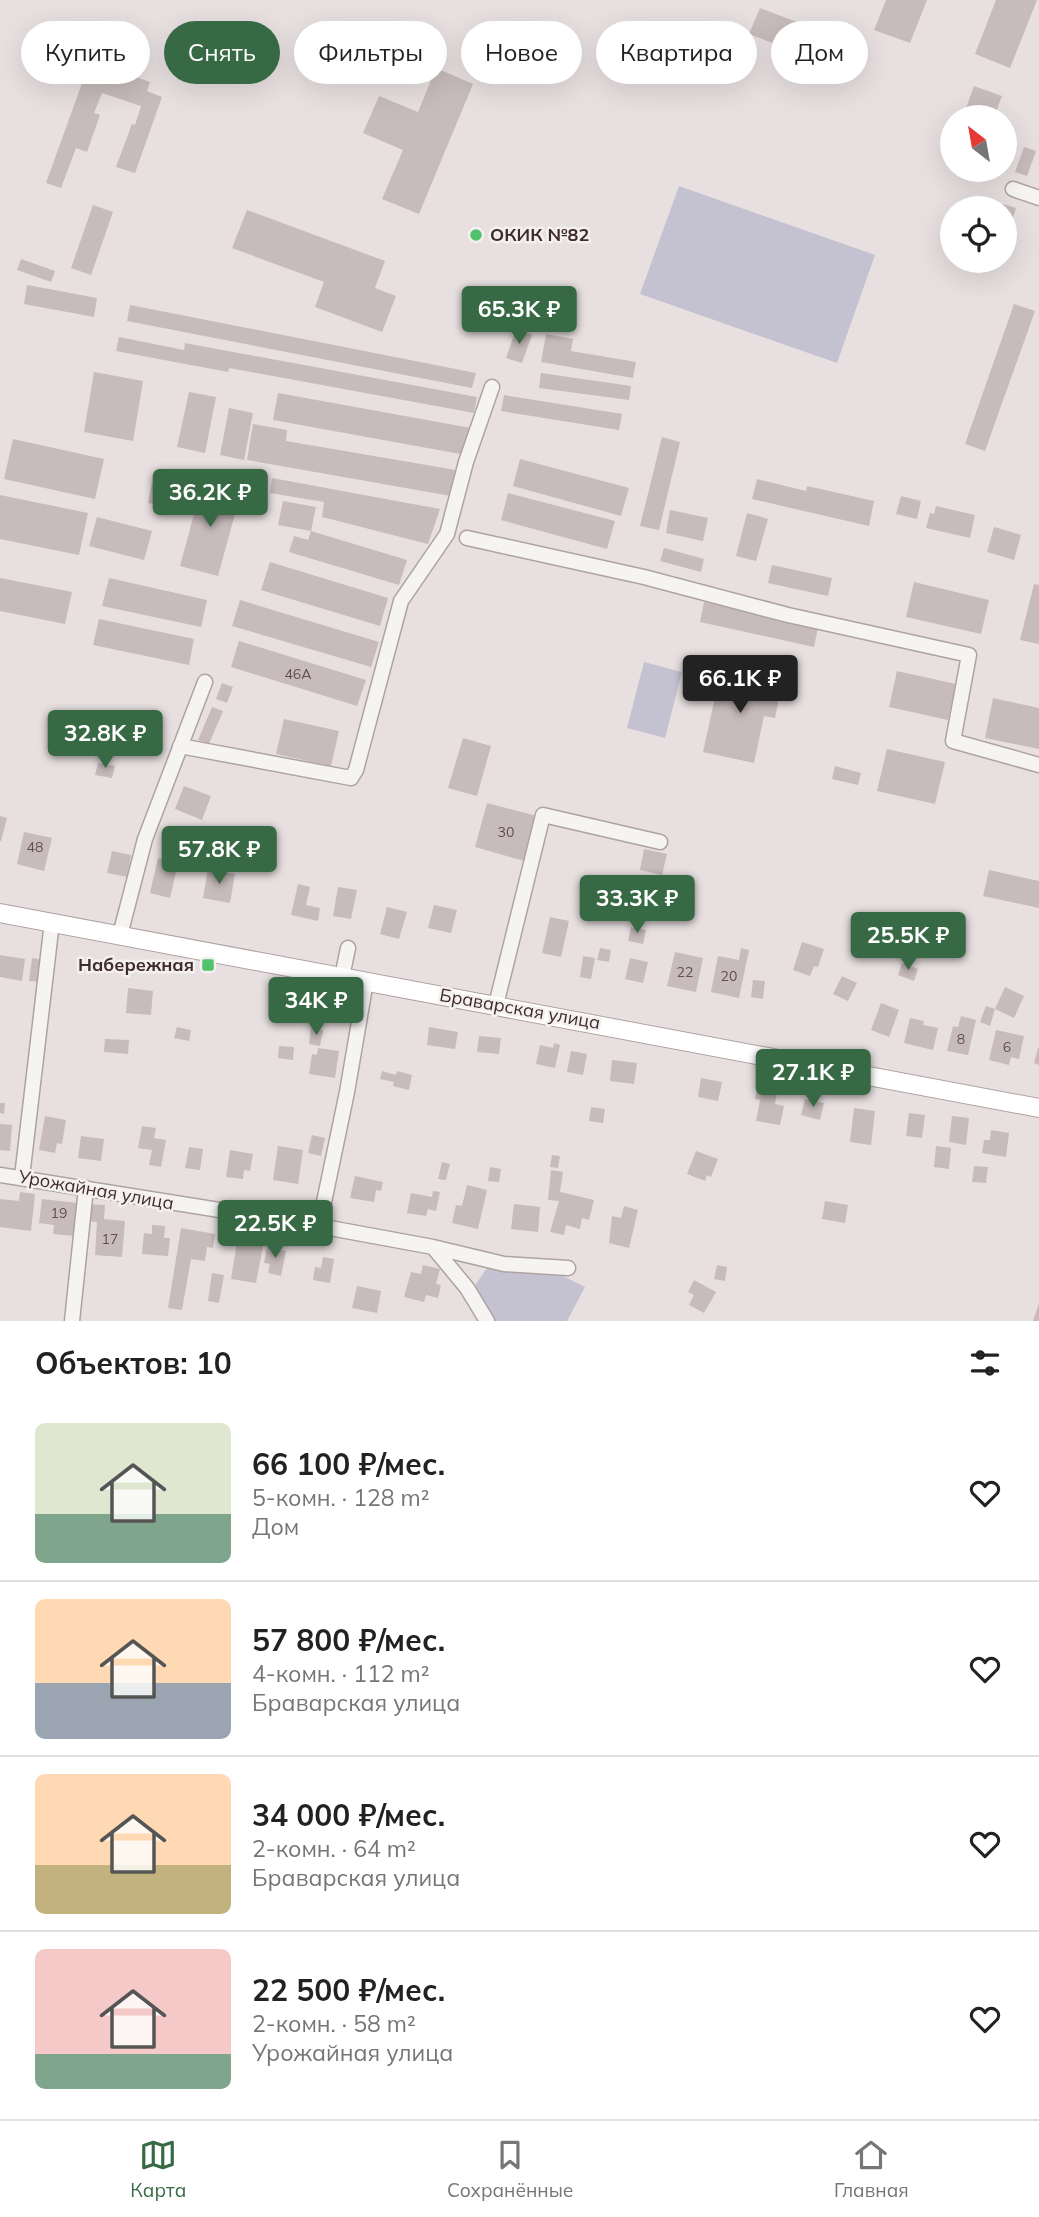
<!DOCTYPE html>
<html lang="ru">
<head>
<meta charset="utf-8">
<style>
  :root { --surface:#fff; --page:#f6f6f6; --text:#222; --muted:#767676; --line:#e0e0e0; --accent:#376a44 }
  body { margin:0; font-family:Mulish,sans-serif; background:var(--page); color:var(--text); height:100vh; display:flex; flex-direction:column; font-size:26px; white-space:nowrap }
  * { box-sizing:border-box; margin:0 }
  p { font-size:23px; color:var(--muted) }
  .icon { flex:none; width:38px; height:38px; fill:none; stroke:currentColor; stroke-width:2; stroke-linecap:round; stroke-linejoin:round }
  .map { position:relative; height:1321px; overflow:hidden }
  .panel { display:flex; flex-direction:column; background:var(--surface); flex:1 }
  .panel>* { flex:none }
  .top-card { position:absolute; left:21px; top:21px; width:998px; height:63px; display:flex; gap:14px }
  .needle { width:46px; rotate:329deg }
  .fabs { position:absolute; left:940px; top:105px; display:grid; gap:14px }
  .fabs a { display:grid; place-items:center; width:77px; height:77px; border-radius:50%; background:var(--surface); box-shadow:0 7px 28px #0002; font-size:35px }
  .price { position:absolute; translate:-50% -60px; padding:0 16px; border-radius:7px; background:var(--accent); color:#fff; font-size:23px; line-height:46px; filter:drop-shadow(0 2px 4px #0008) }
  .price::after { content:''; position:absolute; left:50%; top:42px; width:21px; height:16px; margin-left:-10px; background:inherit; clip-path:polygon(0 0,100% 0,50% 100%) }
  .price.on { background:#222; color:#fff }
  ul { padding:0; list-style:none }
  li { display:flex; align-items:center; gap:21px; height:175px; padding:0 35px }
  li+li { border-top:2px solid var(--line) }
  li span { display:grid; place-items:center; flex:none; width:196px; height:140px; border-radius:10px; color:#555 }
  li>.icon { margin-inline-start:auto }
  span .icon { width:84px; height:84px; fill:#fffc; stroke-width:1 }
  li b { font-size:30px }
  h2 { display:flex; justify-content:space-between; align-items:center; height:84px; padding:0 35px; font-size:30px }
  .tag { padding:0 24px; border-radius:32px; background:var(--surface); box-shadow:0 7px 28px #0002; font-size:24px; line-height:63px }
  .tag.on { background:var(--accent); color:#fff }
  .tab-bar { display:flex; justify-content:space-around; align-items:center; height:98px; border-top:2px solid var(--line); background:var(--surface); font-size:19px; color:var(--muted) }
  .tab-bar a { display:grid; justify-items:center; gap:4px }
  .tab-bar .on { color:var(--accent) }
  .map>svg:first-child { display:block }
  .green { fill:#c4c2d1 }
  .building { fill:#c7bbbb }
  .lines { fill:none; stroke-linecap:round; stroke-linejoin:round }
  .minor-casing { stroke:#aea2a2; stroke-width:17 }
  .major-casing { stroke:#b2a1a1; stroke-width:20 }
  .minor { stroke:#f6f3f3; stroke-width:14 }
  .major { stroke:#fff; stroke-width:18 }
  .poi-dot { fill:#51c16d; stroke:#f5f0f0; stroke-width:2.5 }
  .labels { text-anchor:middle; stroke-width:5; stroke-linejoin:round; paint-order:stroke }
  .number-label { font-size:14px; fill:#604f4e }
  .poi-label { font-size:18px; font-weight:bold; fill:#3e2b2a; stroke:#f5f0f0; text-anchor:start }
  .street-label { font-size:18px; fill:#3e2b2a; stroke:#f5f0f0 }
</style>
</head>
<body>
<div class="map">
<svg width="1039" height="1321" viewBox="0 0 1039 1321">
  <rect width="100%" height="100%" fill="#e8e0e0"/>
  <path class="green" d="M679 186 875 255 837 363 640 294Z
    M644 662 682 672 665 738 627 728Z
    M487 1268 563 1276 585 1287 567 1321H491L472 1290Z"/>
  <path class="building" d="M886 0H927L910 43 874 30Z
    M996 0H1037L1010 68 975 54Z
    M760 8 826 33 816 60 796 52 792 60 772 53 775 44 749 34Z
    M90 61 150 82 147 91 162 97 135 173 116 167 132 124 135 125 141 106 102 93 94 113 100 115 87 152 76 148 61 188 46 183Z
    M436 68 473 84 419 214 382 199 403 150 363 133 379 96 418 112Z
    M974 86 1002 96 994 117H982L965 111Z
    M1024 147 1036 151 1027 176 1015 172Z
    M1003 204 1016 208 1008 233 1004 232Z
    M93 205 113 212 91 275 71 268Z
    M247 210 385 261 375 288 396 296 382 332 315 307 324 282 232 248Z
    M21 259 55 271 51 282 17 270Z
    M27 285 97 298 94 317 24 304Z
    M1014 304 1035 311 985 451 965 444Z
    M130 305 476 373 472 388 127 321Z
    M516 329 532 335 522 363 506 358Z
    M546 334 573 339 571 351 636 362 633 378 541 362Z
    M119 337 184 350 185 343 477 397 474 413 229 368 228 372 116 351Z
    M94 372 143 381 133 441 84 432Z
    M541 373 631 386 629 400 539 388Z
    M189 392 216 397 205 453 177 447Z
    M278 393 471 428 466 455 273 420Z
    M504 395 622 414 619 430 501 411Z
    M229 408 253 413 244 460 220 455Z
    M253 424 287 430 286 441 456 470 451 496 247 460Z
    M662 437 680 442 659 530 640 526Z
    M13 439 104 459 95 499 4 479Z
    M520 459 629 488 621 516 513 486Z
    M272 478 440 509 428 544 322 517 324 502 270 493Z
    M757 479 806 491 807 486 874 501 869 526 752 499Z
    M203 481 241 492 218 576 180 566Z
    M152 483 182 489 178 509 148 503Z
    M508 493 615 521 607 549 501 520Z
    M0 495 88 513 79 555 0 539Z
    M901 496 921 501 917 519 896 514Z
    M283 501 316 507 311 531 278 525Z
    M936 506 975 515 970 538 926 528 930 513 934 514Z
    M670 510 708 518 703 541 666 533Z
    M747 513 768 519 756 561 736 556Z
    M97 517 152 531 144 560 89 546Z
    M994 527 1021 535 1014 560 987 552Z
    M311 531 407 560 399 585 289 552 294 536 308 540Z
    M664 548 704 559 701 572 660 561Z
    M270 562 388 598 380 626 261 590Z
    M772 565 832 578 828 596 768 583Z
    M0 578 72 592 65 624 0 611Z
    M109 578 207 600 201 627 102 606Z
    M914 582 989 600 981 634 906 617Z
    M1034 584 1039 585V644L1020 640Z
    M240 600 379 642 371 667 232 626Z
    M704 602 818 627 814 647 700 622Z
    M99 619 194 639 189 665 93 645Z
    M239 641 366 680 357 706 231 667Z
    M721 670 782 683 775 718 764 716 754 763 703 752Z
    M897 671 956 684 948 720 889 707Z
    M222 683 233 687 227 703 216 699Z
    M993 698 1039 708V749L985 738Z
    M212 707 223 711 209 744 198 740Z
    M284 719 339 731 331 766 276 754Z
    M107 724 131 733 126 746 102 738Z
    M139 734 162 742 157 756 134 748Z
    M463 738 491 746 477 796 448 788Z
    M887 749 945 762 935 804 877 791Z
    M98 763 115 766 112 778 95 775Z
    M835 766 861 773 858 785 832 779Z
    M184 786 211 796 202 820 175 809Z
    M487 803 537 816 524 861 475 847Z
    M0 816 7 818 1 841H0Z
    M24 832 52 838 44 871 17 864Z
    M644 849 667 854 662 875 640 870Z
    M112 851 131 855 127 877 107 873Z
    M158 858 178 863 170 898 150 893Z
    M208 869 235 874 230 903 203 898Z
    M989 870 1039 881V908L983 896Z
    M298 884 310 887 306 905 320 908 318 921 291 915Z
    M338 887 357 890 351 919 333 916Z
    M434 905 457 910 451 933 428 928Z
    M387 907 407 912 399 939 380 934Z
    M550 917 569 921 561 957 542 953Z
    M631 927 646 930 643 944 628 941Z
    M802 942 824 949 818 967 814 966 810 976 793 970Z
    M600 948 611 950 609 962 597 960Z
    M741 948 749 950 739 998 711 992 718 956 739 960Z
    M675 952 703 958 696 992 667 986Z
    M0 955 25 959 22 981 0 977Z
    M583 956 595 958 591 979 580 977Z
    M32 958 44 960 41 982 29 981Z
    M630 958 648 962 643 983 625 979Z
    M902 963 918 969 914 981 898 975Z
    M842 976 857 983 848 1001 833 994Z
    M753 980 765 981 763 999 751 997Z
    M1005 987 1024 996 1014 1018 995 1009Z
    M128 988 153 991 151 1015 126 1013Z
    M295 1000 318 1003 315 1021 293 1018Z
    M881 1003 899 1010 889 1037 871 1030Z
    M986 1006 995 1009 990 1026 980 1022Z
    M961 1016 976 1020 968 1055 947 1051 953 1026 958 1027Z
    M910 1018 924 1021 923 1025 938 1028 933 1050 904 1043Z
    M177 1027 191 1030 189 1041 174 1038Z
    M429 1027 458 1032 455 1049 427 1045Z
    M311 1028 323 1030 320 1046 309 1044Z
    M996 1030 1024 1036 1019 1059 1011 1057 1009 1065 989 1060Z
    M479 1036 501 1038 499 1054 477 1052Z
    M105 1039 129 1040 128 1054 104 1052Z
    M554 1043 560 1045 555 1068 536 1064 540 1045 553 1048Z
    M279 1046 294 1047 293 1060 278 1058Z
    M318 1048 339 1051 335 1078 309 1074 312 1054 317 1055Z
    M1038 1048H1039V1065L1034 1063Z
    M571 1051 587 1054 583 1075 567 1072Z
    M612 1060 637 1063 634 1084 610 1081Z
    M382 1071 396 1075 397 1071 412 1075 409 1090 393 1086 394 1082 380 1079Z
    M701 1078 722 1082 718 1101 698 1097Z
    M757 1090 777 1094 775 1104 784 1106 780 1125 756 1121 760 1100 755 1099Z
    M805 1099 824 1103 820 1120 801 1115Z
    M0 1103H5L4 1114 0 1113Z
    M591 1107 605 1109 603 1123 589 1121Z
    M854 1108 875 1111 871 1145 850 1142Z
    M909 1113 925 1115 922 1138 906 1136Z
    M45 1116 66 1120 62 1144 57 1143 55 1153 39 1150Z
    M952 1116 969 1118 966 1145 949 1142Z
    M0 1124 12 1125 10 1151 0 1150Z
    M142 1126 156 1128 154 1138 166 1140 161 1167 149 1165 152 1150 138 1148Z
    M991 1130 1009 1133 1006 1157 982 1153 984 1140H990Z
    M312 1135 325 1138 321 1156 308 1153Z
    M81 1136 104 1139 101 1161 78 1158Z
    M278 1146 303 1150 298 1184 273 1180Z
    M936 1146 951 1148 949 1169 934 1167Z
    M189 1147 203 1149 200 1170 185 1168Z
    M230 1150 253 1154 250 1171 244 1170 243 1179 226 1177Z
    M696 1151 718 1159 711 1177 707 1175 705 1181 687 1174Z
    M552 1155 560 1156 558 1168 550 1167Z
    M442 1162 450 1164 446 1180 438 1179Z
    M974 1166 988 1167 986 1183 972 1182Z
    M490 1167 501 1169 499 1182 488 1181Z
    M551 1170 563 1172 560 1192 594 1200 589 1220 582 1218 580 1229 566 1225 564 1235 550 1232 559 1201 548 1200Z
    M355 1176 383 1182 381 1191 376 1190 374 1202 350 1198Z
    M467 1185 487 1190 478 1229 452 1223 456 1205 462 1206Z
    M433 1191 440 1192 436 1211 428 1209 426 1216 407 1213 411 1193 432 1197Z
    M20 1192 35 1194 31 1231 0 1227V1199L19 1201Z
    M42 1199 78 1203 75 1236 53 1234 54 1225 39 1223Z
    M825 1201 848 1205 845 1223 822 1219Z
    M88 1204 105 1205 104 1219 125 1221 122 1257 95 1255 97 1222 86 1221Z
    M514 1204 540 1207 538 1232 511 1229Z
    M624 1206 638 1210 629 1248 609 1243 612 1216 621 1218Z
    M152 1225 165 1226 164 1238H170L168 1256 142 1254 144 1233 152 1234Z
    M181 1228 215 1234 213 1248 207 1247 205 1261 191 1259 182 1310 168 1308Z
    M238 1236 264 1241 256 1283 231 1279Z
    M268 1243 276 1244 275 1249 286 1251 281 1276 268 1273 270 1264 264 1263Z
    M323 1257 334 1259 330 1283 313 1280 315 1267 321 1268Z
    M423 1265 440 1269 436 1284 441 1285 438 1298 426 1295 424 1302 404 1297 411 1272 421 1274Z
    M717 1265 727 1267 725 1281 714 1279Z
    M212 1273 224 1275 219 1303 208 1301Z
    M694 1280 716 1292 704 1313 689 1305 694 1295 688 1292Z
    M357 1286 381 1291 377 1313 352 1308Z
    M1039 1303V1321H1033Z"/>
  <g class="lines">
    <g class="minor-casing">
      <path id="minor" d="M1013 189 1039 198
        M467 538 644 577 788 615 969 655 953 741 1039 765
        M180 746 351 778 356 770 401 601 447 534 466 462 492 387
        M120 935 145 839 205 682
        M342 977 348 948
        M496 1005 543 815 660 842
        M0 1175 319 1226 433 1247 504 1264 568 1268
        M22 1177 52 922
        M319 1226 347 1092 366 981
        M433 1247 467 1288 487 1321
        M72 1321 86 1188"/>
    </g>
    <g class="major-casing">
      <path id="major" d="M0 913 1039 1108"/>
    </g>
    <use href="#minor" class="minor"/>
    <use href="#major" class="major"/>
  </g>
  <g class="poi-dot">
    <circle cx="476" cy="235" r="7"/>
    <rect x="201" y="958" width="14" height="14" rx="3.5"/>
  </g>
  <g class="labels">
    <g class="number-label">
      <text x="298" y="679">46А</text>
      <text x="506" y="837">30</text>
      <text x="35" y="852">48</text>
      <text x="685" y="977">22</text>
      <text x="729" y="981">20</text>
      <text x="961" y="1044">8</text>
      <text x="1007" y="1052">6</text>
      <text x="59" y="1218">19</text>
      <text x="110" y="1244">17</text>
    </g>
    <g class="poi-label">
      <text x="490" y="241">ОКИК №82</text>
      <text x="194" y="971" text-anchor="end">Набережная</text>
    </g>
    <g class="street-label">
      <text transform="translate(520 1009) rotate(10)" y="6">Браварская улица</text>
      <text transform="translate(96 1190) rotate(10)" y="6">Урожайная улица</text>
    </g>
  </g>
</svg>
<div class="fabs">
<a><svg class="needle" viewBox="-14 -14 28 28"><path d="M0-13l5 13h-10z" fill="#e53935"/><path d="M0 13l5-13h-10z" fill="#767676"/></svg></a>
<a><svg class="icon" aria-label="locate" viewBox="0 0 24 24"><circle cx="12" cy="12" r="6"/><path d="M12 2v4M12 18v4M2 12h4M18 12h4"/></svg></a>
</div>
<b class="price" style="left:519px;top:346px">65.3K ₽</b>
<b class="price" style="left:210px;top:529px">36.2K ₽</b>
<b class="price on" style="left:740px;top:715px">66.1K ₽</b>
<b class="price" style="left:105px;top:770px">32.8K ₽</b>
<b class="price" style="left:219px;top:886px">57.8K ₽</b>
<b class="price" style="left:637px;top:935px">33.3K ₽</b>
<b class="price" style="left:908px;top:972px">25.5K ₽</b>
<b class="price" style="left:316px;top:1037px">34K ₽</b>
<b class="price" style="left:813px;top:1109px">27.1K ₽</b>
<b class="price" style="left:275px;top:1260px">22.5K ₽</b>
<div class="top-card">
<a class="tag">Купить</a>
<a class="tag on">Снять</a>
<a class="tag">Фильтры</a>
<a class="tag">Новое</a>
<a class="tag">Квартира</a>
<a class="tag">Дом</a>
</div>
</div>
<section class="panel">
<h2>Объектов: 10<svg class="icon" aria-label="filters" viewBox="0 0 24 24"><path d="M4 7h16M4 17h16"/><circle cx="9" cy="7" r="2"/><circle cx="15" cy="17" r="2"/></svg></h2>
<ul>
<li><span style="background:linear-gradient(#dfe7d0 65%,#7fa58c 0)"><svg class="icon" aria-label="home" viewBox="0 0 24 24"><path d="M3 11l9-7 9 7M6 9v11h12V9"/></svg></span><div><b>66 100 ₽/мес.</b><p>5-комн. · 128 m²</p><p>Дом</p></div><svg class="icon" aria-label="heart" viewBox="0 0 24 24"><path d="M12 20l-8-8c-3-5 5-10 8-4 3-6 11-1 8 4z"/></svg></li>
<li><span style="background:linear-gradient(#ffd9b3 60%,#9aa5b1 0)"><svg class="icon" aria-label="home" viewBox="0 0 24 24"><path d="M3 11l9-7 9 7M6 9v11h12V9"/></svg></span><div><b>57 800 ₽/мес.</b><p>4-комн. · 112 m²</p><p>Браварская улица</p></div><svg class="icon" aria-label="heart" viewBox="0 0 24 24"><path d="M12 20l-8-8c-3-5 5-10 8-4 3-6 11-1 8 4z"/></svg></li>
<li><span style="background:linear-gradient(#ffd9b3 65%,#c2b280 0)"><svg class="icon" aria-label="home" viewBox="0 0 24 24"><path d="M3 11l9-7 9 7M6 9v11h12V9"/></svg></span><div><b>34 000 ₽/мес.</b><p>2-комн. · 64 m²</p><p>Браварская улица</p></div><svg class="icon" aria-label="heart" viewBox="0 0 24 24"><path d="M12 20l-8-8c-3-5 5-10 8-4 3-6 11-1 8 4z"/></svg></li>
<li><span style="background:linear-gradient(#f6c9c9 75%,#7fa58c 0)"><svg class="icon" aria-label="home" viewBox="0 0 24 24"><path d="M3 11l9-7 9 7M6 9v11h12V9"/></svg></span><div><b>22 500 ₽/мес.</b><p>2-комн. · 58 m²</p><p>Урожайная улица</p></div><svg class="icon" aria-label="heart" viewBox="0 0 24 24"><path d="M12 20l-8-8c-3-5 5-10 8-4 3-6 11-1 8 4z"/></svg></li>
</ul>
</section>
<nav class="tab-bar">
<a class="on"><svg class="icon" aria-label="map" viewBox="0 0 24 24"><path d="M3 6l6-2 6 2 6-2v14l-6 2-6-2-6 2zM9 4v14M15 6v14"/></svg>Карта</a>
<a><svg class="icon" aria-label="saved" viewBox="0 0 24 24"><path d="M7 4h10v16l-5-4-5 4z"/></svg>Сохранённые</a>
<a><svg class="icon" aria-label="home" viewBox="0 0 24 24"><path d="M3 11l9-7 9 7M6 9v11h12V9"/></svg>Главная</a>
</nav>
</body>
</html>
